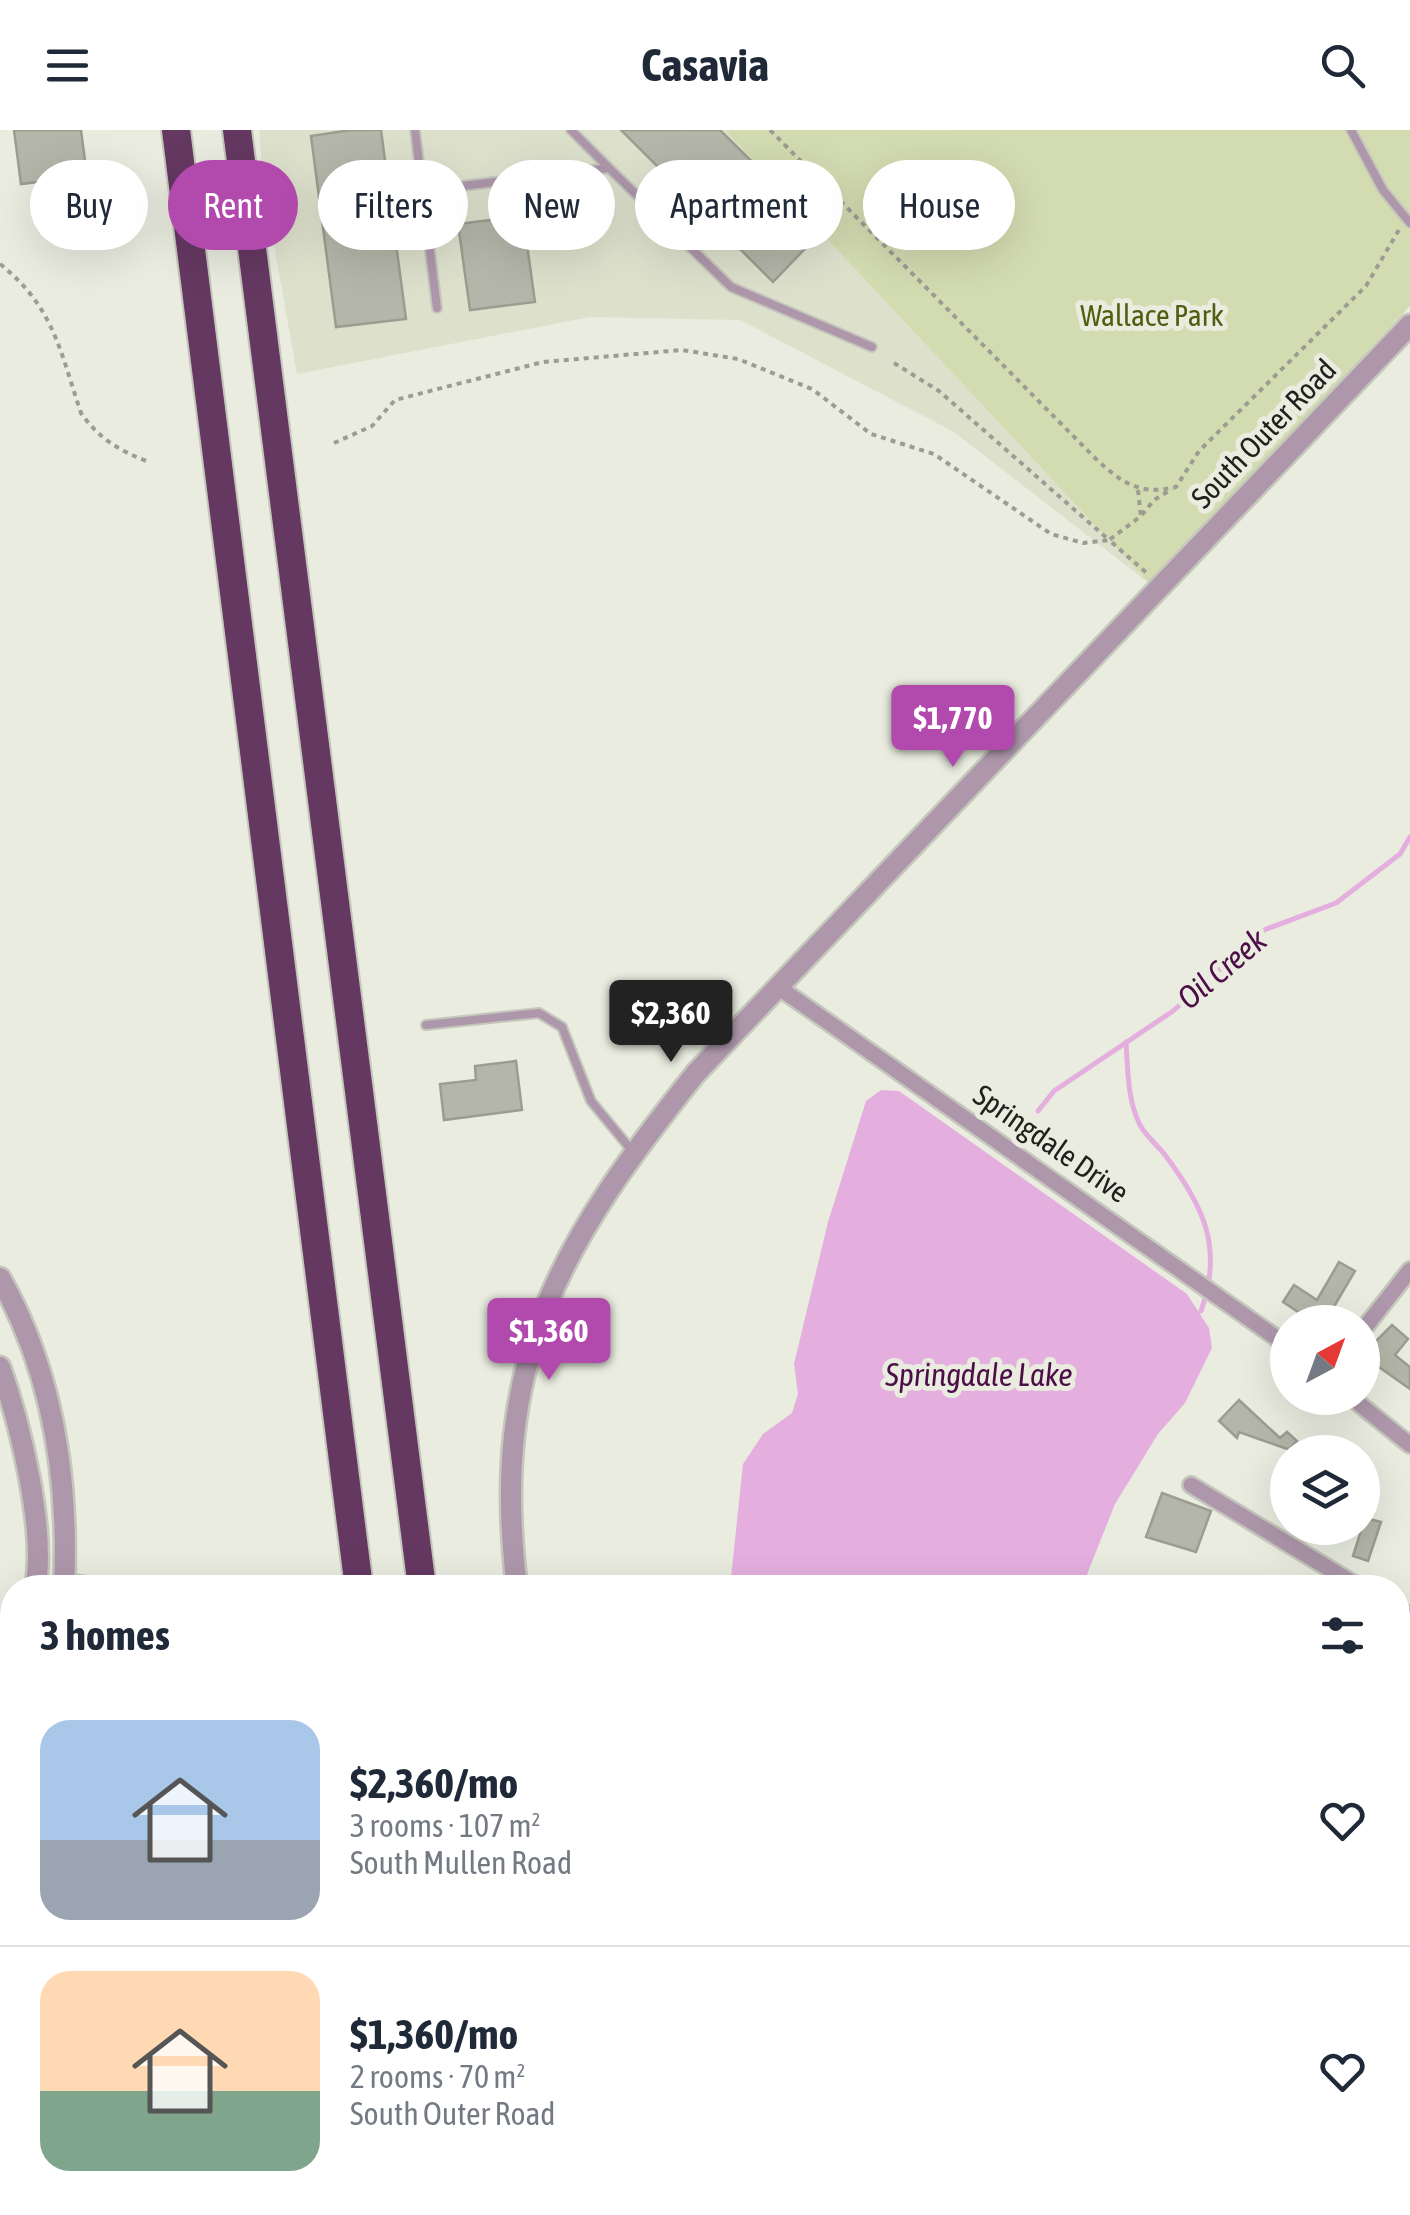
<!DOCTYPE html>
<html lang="en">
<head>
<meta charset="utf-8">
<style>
  :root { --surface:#fff; --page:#f2f2f3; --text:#1f2937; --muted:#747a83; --line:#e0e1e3; --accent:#b24aad }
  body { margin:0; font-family:"Asap Condensed",sans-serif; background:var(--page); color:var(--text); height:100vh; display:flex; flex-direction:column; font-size:38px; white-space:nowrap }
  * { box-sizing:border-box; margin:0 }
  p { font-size:32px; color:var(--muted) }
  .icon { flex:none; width:55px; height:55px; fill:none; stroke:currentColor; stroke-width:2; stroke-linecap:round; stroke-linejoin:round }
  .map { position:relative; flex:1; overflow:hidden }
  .panel { position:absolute; left:0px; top:1445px; width:1410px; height:640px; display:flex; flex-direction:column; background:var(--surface); border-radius:40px 40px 0 0; box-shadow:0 10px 40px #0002 }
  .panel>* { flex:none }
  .banner { position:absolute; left:30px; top:30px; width:1350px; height:90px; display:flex; gap:20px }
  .needle { width:65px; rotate:41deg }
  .fabs { position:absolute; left:1270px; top:1175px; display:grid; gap:20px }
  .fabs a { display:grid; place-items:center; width:110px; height:110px; border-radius:50%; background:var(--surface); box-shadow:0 10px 40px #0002; font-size:50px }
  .price { position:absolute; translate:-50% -85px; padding:0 22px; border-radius:10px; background:var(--accent); color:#fff; font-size:32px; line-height:65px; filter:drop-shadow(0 2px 5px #0008) }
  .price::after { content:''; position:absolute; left:50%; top:60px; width:30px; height:22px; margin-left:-15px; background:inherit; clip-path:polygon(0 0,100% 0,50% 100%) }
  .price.current { background:#222; color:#fff }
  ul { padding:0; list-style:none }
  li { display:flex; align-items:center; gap:30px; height:250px; padding:0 40px }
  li+li { border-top:2px solid var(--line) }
  li span { display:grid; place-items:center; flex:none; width:280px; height:200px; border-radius:30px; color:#555 }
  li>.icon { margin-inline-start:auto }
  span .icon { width:120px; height:120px; fill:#fffc; stroke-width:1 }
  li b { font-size:42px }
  h2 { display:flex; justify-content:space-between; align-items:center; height:120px; padding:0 40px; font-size:42px }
  .chip { padding:0 35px; border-radius:45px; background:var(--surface); box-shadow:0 10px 40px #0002; font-size:35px; line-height:90px }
  .chip.current { background:var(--accent); color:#fff }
  header { display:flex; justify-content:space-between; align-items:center; height:130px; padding:0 40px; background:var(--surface); font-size:45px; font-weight:700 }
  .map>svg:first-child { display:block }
  .built { fill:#dde1cc }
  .green { fill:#d3dbb1 }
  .water { fill:#e4afdf }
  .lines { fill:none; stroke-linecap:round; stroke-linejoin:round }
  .stream { stroke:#e4afdf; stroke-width:5 }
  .building { fill:#b4b6a9; stroke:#9a9d90; stroke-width:2.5 }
  .service-casing { stroke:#c5c7bc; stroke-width:12 }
  .minor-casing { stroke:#c5c7bc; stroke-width:20 }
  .tertiary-casing { stroke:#c5c7bc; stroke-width:25 }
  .motorway-casing { stroke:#c5c7bc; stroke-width:32 }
  .path { stroke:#9b9d93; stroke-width:4; stroke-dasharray:5 5; stroke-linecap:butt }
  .service { stroke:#ae97ab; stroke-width:8 }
  .minor { stroke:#ae97ab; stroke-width:15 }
  .tertiary { stroke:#ae97ab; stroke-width:20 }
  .motorway { stroke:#653862; stroke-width:28 }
  .labels { text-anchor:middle; stroke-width:10; stroke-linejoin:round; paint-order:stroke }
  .park-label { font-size:30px; fill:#545c12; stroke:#e9ecdf }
  .street-label { font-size:30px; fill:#20211c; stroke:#e9ecdf }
  .water-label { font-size:32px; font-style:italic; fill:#4c0d49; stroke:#e9ecdf }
</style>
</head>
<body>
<header><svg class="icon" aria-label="menu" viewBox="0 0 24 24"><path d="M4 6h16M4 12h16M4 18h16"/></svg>Casavia<svg class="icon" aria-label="search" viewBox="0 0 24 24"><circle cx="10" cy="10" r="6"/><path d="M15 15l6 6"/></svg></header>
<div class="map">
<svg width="1410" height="2085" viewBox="0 0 1410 2085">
  <rect width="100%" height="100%" fill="#e9ecdf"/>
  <path class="built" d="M259 0H725L1150 454 954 302 740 190 590 187 297 244 264 59Z"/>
  <path class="green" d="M725 0H1410V176L1150 454Z"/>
  <path class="water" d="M881 960 899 961 1187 1164 1209 1198 1212 1218 1185 1273 1158 1304 1115 1374 1082 1457H730L743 1334 763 1304 792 1283 798 1264 794 1234 828 1092 866 971Z"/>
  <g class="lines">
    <path class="stream" d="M1126 912C1128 940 1127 969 1140 995 1146 1006 1157 1015 1165 1025 1203 1076 1224 1117 1201 1181
      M1038 981 1054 961 1173 881 1264 800 1336 773 1400 724 1410 707"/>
  </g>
  <path class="building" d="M14 0H81L87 46 21 54Z
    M351 0H381L406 189 336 197 311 6Z
    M621 0H720L822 101 773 152Z
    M523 86 535 172 470 180 458 94Z
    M516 931 522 980 444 990 440 954 476 950 475 936Z
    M1339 1132 1355 1141 1325 1192H1313L1283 1172 1294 1155 1317 1170Z
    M1392 1195 1408 1209 1395 1225 1410 1237V1259L1362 1225Z
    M1239 1270 1280 1308 1287 1302 1297 1311 1290 1318 1293 1321 1239 1302 1237 1308 1219 1291Z
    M1162 1363 1211 1381 1196 1422 1146 1407Z
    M1365 1388 1381 1392 1368 1431 1353 1426Z"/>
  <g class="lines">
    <g class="service-casing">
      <path id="service" d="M415 0 437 178
        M1351 0 1383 60 1410 93
        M609 38 731 157 872 217
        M421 61 609 38 571 0
        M426 895 539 883 562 897 591 971 633 1022
        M69 1448 129 1458
        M0 2007 12 1993
        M271 2085 283 2072"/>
    </g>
    <g class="minor-casing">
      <path id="minor" d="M781 859 1288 1216
        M1362 1201 1410 1140
        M1352 1268 1410 1315
        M1191 1355 1361 1458
        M1398 1479 1410 1487
        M1398 1549 1410 1535
        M1398 1658 1410 1666
        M1398 1928 1410 1921
        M0 2069 19 2085
        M646 2072 648 2085
        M840 2072 847 2085
        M1365 2072 1378 2085
        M593 2076 615 2072"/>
    </g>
    <g class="tertiary-casing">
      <path id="tertiary" d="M0 1148C53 1242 69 1351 64 1458
        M0 1237C19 1290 47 1402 35 1458
        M517 1458C489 1231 560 1113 696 943L1410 195
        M0 1596 12 1559
        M0 1681 12 1656
        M592 2072 594 2085"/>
    </g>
    <g class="motorway-casing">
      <path id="motorway" d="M176 0 359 1458
        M237 0 422 1458
        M437 2072 438 2085
        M500 2072 501 2085"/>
    </g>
    <path class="path" d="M770 0 1095 328C1121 352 1139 366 1176 357L1199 321 1366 156 1400 98
      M0 134C54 177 60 221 81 283 99 309 120 321 149 332
      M894 233 939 261 1109 410
      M334 313 372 296 395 270 543 232 682 220 738 229 812 259 871 304 934 324 1051 404 1083 413 1109 410
      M1138 360 1141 386 1109 410 1149 445
      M1142 385 1154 370 1172 359"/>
    <use href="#service" class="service"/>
    <use href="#minor" class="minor"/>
    <use href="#tertiary" class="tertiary"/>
    <use href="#motorway" class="motorway"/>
  </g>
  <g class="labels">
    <g class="park-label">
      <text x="1152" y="196">Wallace Park</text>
    </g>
    <g class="street-label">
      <text transform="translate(1264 304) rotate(-46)" y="10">South Outer Road</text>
      <text transform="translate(1051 1014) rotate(35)" y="10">Springdale Drive</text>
    </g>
    <g class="water-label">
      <text transform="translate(1222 839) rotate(-40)" y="11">Oil Creek</text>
      <text x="979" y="1256">Springdale Lake</text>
    </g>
  </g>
</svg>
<div class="fabs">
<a><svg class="needle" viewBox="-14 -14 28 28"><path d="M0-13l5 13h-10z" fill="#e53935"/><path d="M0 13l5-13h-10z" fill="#747a83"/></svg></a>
<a><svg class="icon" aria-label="layers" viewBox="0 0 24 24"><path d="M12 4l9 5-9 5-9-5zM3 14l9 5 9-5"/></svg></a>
</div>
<b class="price" style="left:953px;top:640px">$1,770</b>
<b class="price current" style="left:671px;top:935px">$2,360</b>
<b class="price" style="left:549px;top:1253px">$1,360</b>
<div class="banner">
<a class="chip">Buy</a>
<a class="chip current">Rent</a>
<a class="chip">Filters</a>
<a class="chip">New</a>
<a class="chip">Apartment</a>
<a class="chip">House</a>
</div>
<section class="panel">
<h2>3 homes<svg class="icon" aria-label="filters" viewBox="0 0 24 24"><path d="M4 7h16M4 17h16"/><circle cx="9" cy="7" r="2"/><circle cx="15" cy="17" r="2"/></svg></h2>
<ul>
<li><span style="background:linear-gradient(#a9c7e8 60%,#9aa5b1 0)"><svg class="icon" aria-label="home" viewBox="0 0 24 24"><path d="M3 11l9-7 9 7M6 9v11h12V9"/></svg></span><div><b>$2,360/mo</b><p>3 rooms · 107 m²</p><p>South Mullen Road</p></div><svg class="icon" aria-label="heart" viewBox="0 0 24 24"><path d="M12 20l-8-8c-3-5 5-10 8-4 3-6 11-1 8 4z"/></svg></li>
<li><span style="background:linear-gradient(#ffd9b3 60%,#7fa58c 0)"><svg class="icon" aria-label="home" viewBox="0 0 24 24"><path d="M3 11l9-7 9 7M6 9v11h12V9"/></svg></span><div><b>$1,360/mo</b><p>2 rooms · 70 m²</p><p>South Outer Road</p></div><svg class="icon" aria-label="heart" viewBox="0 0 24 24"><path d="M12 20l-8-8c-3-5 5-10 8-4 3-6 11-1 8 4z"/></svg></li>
</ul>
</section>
</div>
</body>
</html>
